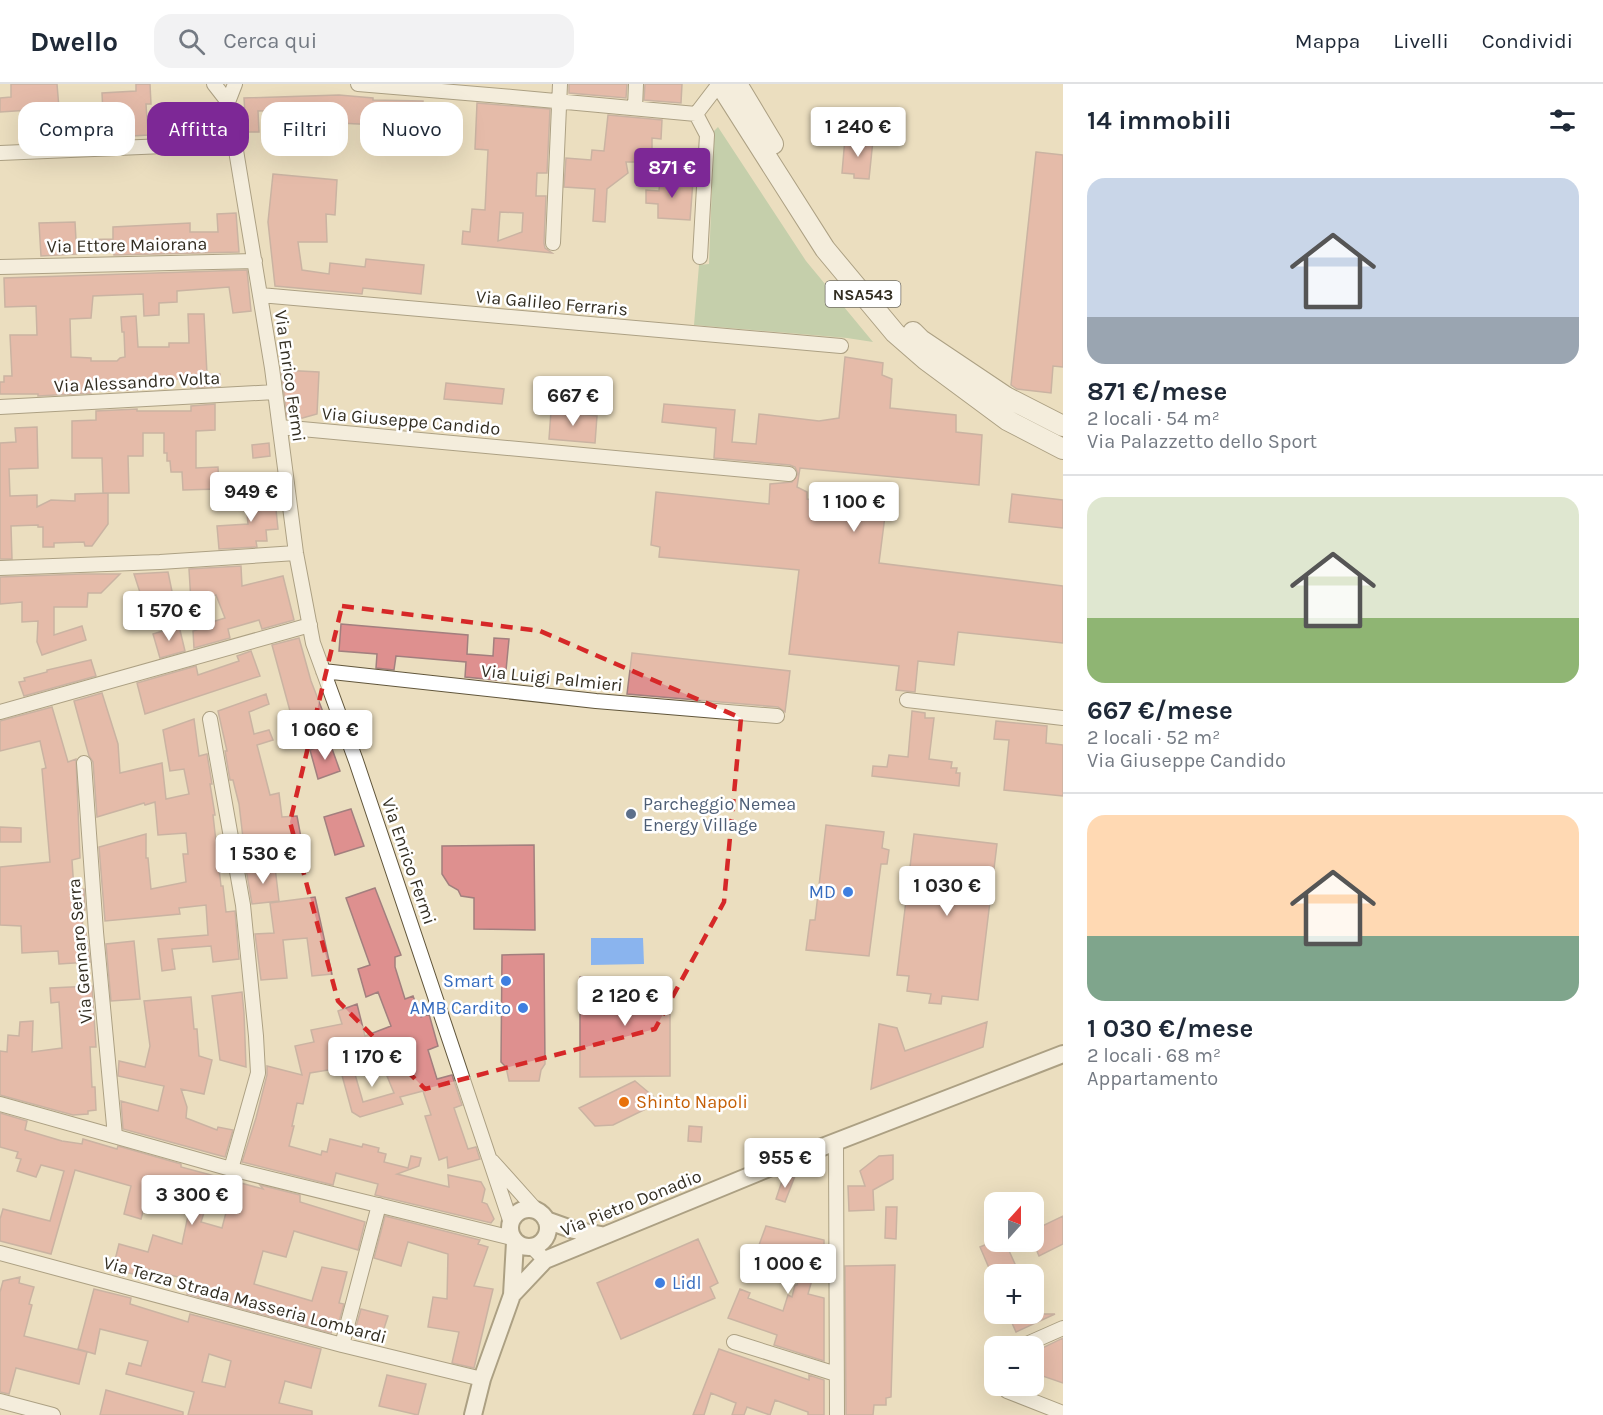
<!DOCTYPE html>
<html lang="it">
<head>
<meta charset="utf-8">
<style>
  :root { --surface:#fff; --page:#f2f2f3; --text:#1f2937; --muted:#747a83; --line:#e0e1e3; --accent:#7d2896 }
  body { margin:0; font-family:Karla,sans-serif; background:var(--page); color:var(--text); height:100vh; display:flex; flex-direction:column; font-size:22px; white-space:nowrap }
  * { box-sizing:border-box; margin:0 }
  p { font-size:20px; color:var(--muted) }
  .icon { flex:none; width:33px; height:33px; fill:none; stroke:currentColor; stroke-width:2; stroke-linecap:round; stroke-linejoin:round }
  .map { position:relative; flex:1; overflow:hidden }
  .details { display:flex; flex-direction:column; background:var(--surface); width:540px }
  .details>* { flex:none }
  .banner { position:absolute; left:18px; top:18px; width:570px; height:54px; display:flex; gap:12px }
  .needle { width:39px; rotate:21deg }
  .controls { position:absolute; left:984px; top:1108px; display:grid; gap:12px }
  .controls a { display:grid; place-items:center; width:60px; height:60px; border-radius:12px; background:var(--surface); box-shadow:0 6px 24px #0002; font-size:30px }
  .price { position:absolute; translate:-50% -51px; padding:0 14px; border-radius:6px; background:#fff; color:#222; font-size:20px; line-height:39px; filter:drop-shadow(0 2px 3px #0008) }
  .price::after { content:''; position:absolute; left:50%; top:36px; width:18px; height:14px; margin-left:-9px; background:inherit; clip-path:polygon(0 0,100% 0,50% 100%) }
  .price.current { background:var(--accent); color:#fff }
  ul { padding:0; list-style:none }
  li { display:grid; align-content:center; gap:12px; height:318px; padding:0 24px }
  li+li { border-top:2px solid var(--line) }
  li span { display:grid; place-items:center; height:186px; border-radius:18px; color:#555 }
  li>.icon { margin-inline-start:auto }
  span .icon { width:108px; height:108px; fill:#fffc; stroke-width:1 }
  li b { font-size:26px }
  h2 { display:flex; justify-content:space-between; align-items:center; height:72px; padding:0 24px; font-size:26px }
  .chip { padding:0 21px; border-radius:18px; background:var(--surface); box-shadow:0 6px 24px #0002; font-size:21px; line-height:54px }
  .chip.current { background:var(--accent); color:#fff }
  header { display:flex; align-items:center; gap:36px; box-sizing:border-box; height:84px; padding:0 30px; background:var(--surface); border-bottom:2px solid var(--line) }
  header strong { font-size:28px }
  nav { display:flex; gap:33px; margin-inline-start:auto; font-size:21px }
  .search { width:420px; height:54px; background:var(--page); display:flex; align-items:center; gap:15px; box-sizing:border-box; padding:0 21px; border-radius:18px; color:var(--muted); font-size:22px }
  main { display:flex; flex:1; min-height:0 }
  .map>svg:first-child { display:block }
  .green { fill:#97bc93 }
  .water { fill:#8ab4ee }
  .building { fill:#de908f; stroke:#a27f7e; stroke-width:1.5; fill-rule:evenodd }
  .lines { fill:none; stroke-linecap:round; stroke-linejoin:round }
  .minor-casing { stroke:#61563b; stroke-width:16 }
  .major-casing { stroke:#61563b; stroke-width:20 }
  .highway-casing { stroke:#61563b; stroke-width:22 }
  .minor { stroke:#fff; stroke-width:14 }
  .major { stroke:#fff; stroke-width:16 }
  .highway { stroke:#fff; stroke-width:20 }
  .marked { fill:none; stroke:#d62828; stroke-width:4.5; stroke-dasharray:12 8; stroke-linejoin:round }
  .service-dot { fill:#5c6f8a; stroke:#fff; stroke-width:2 }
  .shop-dot { fill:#3f7fe0; stroke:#fff; stroke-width:2 }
  .food-dot { fill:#e8710a; stroke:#fff; stroke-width:2 }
  .labels { text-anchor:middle; stroke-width:5; stroke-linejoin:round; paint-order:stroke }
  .shield { fill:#fff; stroke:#706d64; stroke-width:1.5 }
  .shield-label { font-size:16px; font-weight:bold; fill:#332e22 }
  .street-label { font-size:18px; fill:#332e22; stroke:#fff }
  .service-label { font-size:18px; fill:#4e5e75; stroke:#fff; text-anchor:start }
  .shop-label { font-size:18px; fill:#366cbe; stroke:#fff; text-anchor:end }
  .food-label { font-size:18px; fill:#c56008; stroke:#fff; text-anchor:start }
</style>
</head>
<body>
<header>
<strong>Dwello</strong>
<div class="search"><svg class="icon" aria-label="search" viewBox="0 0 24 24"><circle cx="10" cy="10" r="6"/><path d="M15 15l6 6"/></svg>Cerca qui</div>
<nav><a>Mappa</a><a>Livelli</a><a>Condividi</a></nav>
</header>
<main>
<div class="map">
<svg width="1063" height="1331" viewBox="0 0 1063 1331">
  <rect width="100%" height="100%" fill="#ebdebf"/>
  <path class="green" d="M718 43 806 177 873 258 847 254 694 241 699 181 709 180 714 47Z"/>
  <path class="water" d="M591 854H643L644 880 591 881Z"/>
  <path class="building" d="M11 0H57L59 24 0 28V14L11 13Z
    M136 0H150L151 20H146L148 51 100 54 99 30H103L102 9 136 7Z
    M569 0H627L626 14 569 9Z
    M645 0H682L681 19 644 16Z
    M339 11 373 14V16L423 17 422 43 338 39V27L290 29V26L258 27 259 48H246L244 14Z
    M477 19 550 25 547 89H537L536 112H546L544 159 545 164 552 169 462 160 463 147 470 148 472 125 485 126 488 66 475 65ZM500 128 523 129 522 148 498 157Z
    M608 31 662 36 661 55 652 54V66H644L643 74 637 78H626L628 89 607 105 605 138 593 137 595 105 564 103 566 74 591 76 592 66 604 67Z
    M845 54 873 56 869 95 854 94V90L842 89Z
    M1036 68 1063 71V283L1053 282 1051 309 1017 305 1011 301Z
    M273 90 337 96 335 131 326 130 327 158H298L302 186 329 190 330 179 365 183 366 175 424 181 421 210 363 204 362 210 275 202 268 138Z
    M660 94 693 97 690 136 658 134V120L646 119V106L659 107Z
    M236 129 239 168 114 171V168H76V170L41 172 39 139 75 138 76 156 113 155V143L190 139V148H218L217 130Z
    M247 186 251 227 233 229 229 203 177 207V218L159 219V231L144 232 143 210 93 212 91 234 70 235 71 273 91 274V277H117L120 274 125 273 124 248H122L121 233 136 232 138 263H169V259H189L188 230H204L207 290H220V302L191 304 190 295H153V297H137V306L92 307 91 309 38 312V310H0V298H4V292H12L10 251H37L36 222 5 223 4 194Z
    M845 273 883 279 882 291 892 295 890 324 956 331V348L982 351 979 401 800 384 797 403 807 408V415L886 424 879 479 1063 502V559L958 548 954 581 918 577 915 608 896 606 899 582 789 570 799 486 659 473 660 463 651 461 656 408 769 420 770 400 792 398 798 390 795 383 790 381 714 374 716 344 662 338 664 320 735 326 732 358 756 360 759 330 819 337 839 334Z
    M281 286 319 288 317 330 299 335 287 333Z
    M446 299 504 305 502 320 444 315Z
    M215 320V346L196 347V384L218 383 219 405 183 406 182 388H171L170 377H167V369H164V349H143V372H128L129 409H103L102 374H72V337L96 336V327L137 325V327H191V322Z
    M551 327 597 332 595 359 549 355Z
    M37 343 38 384 9 385 10 412 37 411V423L51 416 75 417V410L108 409V440L92 462H85L84 458 54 459V463H43V443H38V441L11 442 12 475H0V359L16 358 15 344Z
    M269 359 270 372 253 374 252 361Z
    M274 406 278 445 266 446 267 457H256L257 463 219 465 217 442 248 440 245 409Z
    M1012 410 1063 416V444L1009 438Z
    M241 482 242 502 283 492 294 536 262 545 259 536 228 545 230 554 194 564 193 547 213 541 212 538 225 534 216 511 191 518 189 485Z
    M168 488 175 522 147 530 134 490Z
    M82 490H120L101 509H88L87 523H54V551L82 542 86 556 42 571 37 558 38 537 22 538V518L0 520V493Z
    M341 540 468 551 467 570 493 572 494 554 509 555 505 597 465 593 466 578 396 572 394 586 376 584 377 570 339 567Z
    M179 542 185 567 160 574 153 550Z
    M299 554 311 597 323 628 293 638 272 561Z
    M251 567 260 592 145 630 137 599 196 582 198 591 239 577 237 572Z
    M632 569 790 587 785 628 778 623 627 610Z
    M91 576 96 592 24 612 19 598 25 597 24 594 47 588V586Z
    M102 609 118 660 120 689 162 679 166 715 189 710 184 685 170 687 163 646 194 635 199 672 207 670 212 700H210L215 731H213L221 802H223L226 828 235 827 239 875 213 878 211 862 172 865 175 885 162 887 158 855 208 851 206 821 179 824 180 830 105 837 99 763 146 750V774H148L151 805 186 798 183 770H188L186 749 158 751 155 718 145 721 144 719 97 733 93 678 89 672 74 617Z
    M266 610 269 620 249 628 254 650 269 646 273 656 257 661 270 711 279 709 282 733 297 732 305 775 288 777 285 759 259 762 258 753 243 754 239 720 233 696H230L225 667H227L218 627Z
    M52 623 68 678 76 675 80 774 72 776 74 806 84 805 85 826H82L83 850 86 849 90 878 59 880 58 867 22 869 21 842 0 841V783L50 778 42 685 46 684 40 657 0 667V637Z
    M912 627 925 629V634H934L929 675 952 678 951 684H957L956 689H960L959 702 872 692 873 682 887 683 889 671 908 673Z
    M996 637 1047 642 1046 659 1063 661V712L1004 706 1009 656 994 655Z
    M330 659 340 687 318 695 310 666Z
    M351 725 364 762 335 771 324 733Z
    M826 741 884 748 882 764 889 766 887 780H881L869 872 806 866 810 836H815Z
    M0 743 21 744V758H0Z
    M914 750 997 760 978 916 942 912 941 920 929 919 931 910 907 907 909 892 897 891Z
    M534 761 535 846 474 845V814L461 812 458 806 449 801 442 790V762Z
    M275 783 279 817 252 820 246 785Z
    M375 804 401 871 395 873V883L405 915 413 912 421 933 429 930 438 962 428 966 437 995 452 991 462 1021 454 1024 468 1065 476 1063 480 1075 448 1084 447 1073 439 1076 425 1032 431 1031 423 1007 400 1013 403 1020 360 1033 352 1028 340 984 310 989 303 1020 297 1019 292 1042H294L289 1062 321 1071 322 1067 327 1068 330 1055 362 1063 363 1060 379 1064 378 1068 386 1070 384 1078 408 1084 411 1072 421 1074 419 1082 397 1090 449 1103 448 1091 481 1098 485 1105 482 1118 487 1120 494 1135 491 1139 375 1111 378 1100 336 1089 333 1101 242 1078 256 1034 267 991V982L302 991 295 962 314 958 311 946 342 940 338 927 357 920 365 952 391 942 378 908 366 913 358 885 370 881 346 814ZM383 961 384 965 388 963 399 989 387 992 394 1009 363 1018 350 973Z
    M315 813 332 890 312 892 307 854 283 856 287 894 261 896 255 850 274 849 270 819Z
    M134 857 140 915 111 917 106 860Z
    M544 870 545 980 541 986 539 997H509L506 983 501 978 502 871Z
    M580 893 670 894V992L580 993Z
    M92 902 96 963H90L92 1003H95L96 1026 88 1027V1030L73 1031 0 1011V967L7 968 8 951 19 952 20 938 33 937 32 968 62 964 59 918 51 919 50 904Z
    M242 908 244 929 246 983 220 976 212 912Z
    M191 913 194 945H197L199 972 212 976 204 1010 181 1005 187 1023 186 1034 217 1046 218 1043 233 1046 225 1073 123 1045 121 1017 158 1027 164 1002 118 992 119 977 145 983 150 962 144 917Z
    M987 938 983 963 871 1005 879 940 897 944 905 967Z
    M635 997 660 1018 613 1041 595 1042 579 1024Z
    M0 1029 27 1037 25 1046 62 1057 82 1060 83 1055 117 1065 118 1062 181 1080V1083L263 1105 260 1101 300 1111V1118L365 1138 358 1166 294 1147 286 1173 263 1167 254 1200 312 1217 322 1183 347 1188 339 1219 344 1220 337 1245 332 1244 331 1249 187 1210 190 1196 143 1184 141 1192 125 1188 124 1192 112 1188 119 1160 148 1168 153 1151 182 1160 192 1113 162 1105 150 1102 141 1135 124 1130 131 1102 75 1086 51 1170 0 1157V1135L3 1125 50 1137 64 1087 41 1081 36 1093 17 1087 21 1075 16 1074 18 1068 0 1063ZM208 1116 228 1121 222 1144 201 1138Z
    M689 1042 702 1043 701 1058 688 1057Z
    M893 1071V1095L873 1106 874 1126 849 1127 848 1102H865L860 1087 879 1072Z
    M795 1092 785 1118 776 1115 782 1097Z
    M886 1123H897L896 1155 885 1154Z
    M385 1132 480 1156 478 1160 488 1163 474 1202 493 1205 474 1284 452 1279 459 1248 428 1243 433 1213 447 1215 448 1170 408 1158 401 1182 374 1174Z
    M1063 1132V1160L1039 1172 1034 1160V1146Z
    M766 1142 824 1156V1168L819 1171 808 1210 824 1214V1277L774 1261 777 1251 728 1234 740 1205 750 1209 748 1214 783 1227 788 1211 792 1213 795 1201H797L802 1180 770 1173 762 1194 748 1191Z
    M698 1155 718 1199 710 1203 715 1214 621 1255 597 1199Z
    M992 1158H1005L1020 1191H992L980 1163Z
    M895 1181 891 1313 886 1314V1321H874L873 1331H846L845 1182Z
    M20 1193 19 1199 34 1203 29 1220 32 1221 24 1252 87 1268 79 1300 16 1284 9 1310 0 1308V1208L3 1197Z
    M94 1205 131 1214 130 1220 188 1238 190 1230 321 1265 311 1304 285 1297 279 1319 312 1327V1331H188L194 1308 126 1290 129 1279 141 1282 148 1257 100 1245 95 1270 78 1265ZM209 1270 231 1277 225 1303 202 1298Z
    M361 1225 388 1232 380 1257 354 1250Z
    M1008 1230H1055L1016 1248Z
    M1063 1254V1299L1034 1289V1268Z
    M719 1265 809 1296V1291L824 1296V1331H808V1328L775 1316 770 1331 747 1323 744 1331H732L736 1319 711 1309 704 1331H693Z
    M387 1291 426 1300 418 1331 379 1322Z
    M106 1306 183 1328V1331H100Z"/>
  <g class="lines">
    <g class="minor-casing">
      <path id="minor" d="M214 0 228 18 272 284 296 469 313 559 356 677 511 1139
        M358 0C471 9 583 19 696 30L719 0
        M228 18 235 0
        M635 24 636 0
        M696 30 707 51 700 173
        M0 69 235 59
        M553 159 560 0
        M0 183 255 177
        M260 211 841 262
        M0 323 275 308
        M280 343 789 390
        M0 484 160 478 296 469
        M323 587 596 617 777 632
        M907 616 1063 634
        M0 628 310 541
        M210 635 243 821 256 952 258 989 231 1085
        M84 679 96 848 115 1052
        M0 1020 231 1085 512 1154
        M836 1058 837 1331
        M492 1077 536 1126
        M532 1163 545 1176
        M0 1169 342 1261 482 1295
        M734 1258 836 1290
        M342 1261 379 1121
        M1020 1263 1063 1244
        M1005 1302 1007 1307 1063 1329
        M0 1317 53 1331"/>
    </g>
    <g class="major-casing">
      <path id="major" d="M510 1144a19 19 0 1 1 38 0a19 19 0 1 1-38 0Z
        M546 1136 574 1146 601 1151
        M512 1211 515 1158
        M473 1331 482 1295 512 1211 545 1176 781 1079 1063 970"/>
    </g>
    <g class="highway-casing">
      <path id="highway" d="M720 0 825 165 895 249 926 276 1007 336 1063 365
        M737 0 773 60
        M913 248 921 256 1006 313 1063 342"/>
    </g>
    <use href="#minor" class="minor"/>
    <use href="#major" class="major"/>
    <use href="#highway" class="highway"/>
  </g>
  <path d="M0 0H1063V1331H0ZM342 522 540 547 741 634 724 818 655 945 425 1005 338 917 290 738Z" fill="#ebdebf" fill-opacity=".55" fill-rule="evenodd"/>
  <path class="marked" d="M342 522 540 547 741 634 724 818 655 945 425 1005 338 917 290 738Z"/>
  <circle class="service-dot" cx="631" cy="730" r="6"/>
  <g class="shop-dot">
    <circle cx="848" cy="808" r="6"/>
    <circle cx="506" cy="897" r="6"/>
    <circle cx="523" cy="924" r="6"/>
    <circle cx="660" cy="1199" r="6"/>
  </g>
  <circle class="food-dot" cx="624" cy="1018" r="6"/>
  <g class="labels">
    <rect class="shield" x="825.5" y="197" width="75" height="26" rx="4.5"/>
    <g class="shield-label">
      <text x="863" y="216">NSA543</text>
    </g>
    <g class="street-label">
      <text transform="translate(127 161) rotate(-1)" y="6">Via Ettore Maiorana</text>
      <text transform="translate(552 219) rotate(5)" y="6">Via Galileo Ferraris</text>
      <text transform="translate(290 292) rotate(82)" y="6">Via Enrico Fermi</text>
      <text transform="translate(137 298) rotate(-3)" y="6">Via Alessandro Volta</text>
      <text transform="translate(411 337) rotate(5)" y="6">Via Giuseppe Candido</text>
      <text transform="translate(552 594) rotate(6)" y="6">Via Luigi Palmieri</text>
      <text transform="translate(409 777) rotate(71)" y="6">Via Enrico Fermi</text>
      <text transform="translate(80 867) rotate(-95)" y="6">Via Gennaro Serra</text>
      <text transform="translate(631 1119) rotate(-22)" y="6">Via Pietro Donadio</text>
      <text transform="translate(245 1216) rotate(15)" y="6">Via Terza Strada Masseria Lombardi</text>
    </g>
    <g class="service-label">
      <text x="643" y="726">Parcheggio Nemea<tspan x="643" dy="21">Energy Village</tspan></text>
    </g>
    <g class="shop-label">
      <text x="836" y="814">MD</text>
      <text x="494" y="903">Smart</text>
      <text x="511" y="930">AMB Cardito</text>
      <text x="672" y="1205" text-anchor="start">Lidl</text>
    </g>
    <g class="food-label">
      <text x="636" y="1024">Shinto Napoli</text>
    </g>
  </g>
</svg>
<div class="controls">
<a><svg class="needle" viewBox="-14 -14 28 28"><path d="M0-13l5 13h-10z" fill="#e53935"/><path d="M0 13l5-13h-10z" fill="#747a83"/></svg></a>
<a>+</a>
<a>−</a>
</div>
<b class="price" style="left:858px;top:74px">1 240 €</b>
<b class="price current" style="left:672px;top:115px">871 €</b>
<b class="price" style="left:573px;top:343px">667 €</b>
<b class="price" style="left:251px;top:439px">949 €</b>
<b class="price" style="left:854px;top:449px">1 100 €</b>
<b class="price" style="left:169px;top:558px">1 570 €</b>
<b class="price" style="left:325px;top:677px">1 060 €</b>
<b class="price" style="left:263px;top:801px">1 530 €</b>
<b class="price" style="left:947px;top:833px">1 030 €</b>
<b class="price" style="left:625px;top:943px">2 120 €</b>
<b class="price" style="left:372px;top:1004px">1 170 €</b>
<b class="price" style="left:785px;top:1105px">955 €</b>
<b class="price" style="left:192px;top:1142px">3 300 €</b>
<b class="price" style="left:788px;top:1211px">1 000 €</b>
<div class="banner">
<a class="chip">Compra</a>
<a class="chip current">Affitta</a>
<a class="chip">Filtri</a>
<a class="chip">Nuovo</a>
</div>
</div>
<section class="details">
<h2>14 immobili<svg class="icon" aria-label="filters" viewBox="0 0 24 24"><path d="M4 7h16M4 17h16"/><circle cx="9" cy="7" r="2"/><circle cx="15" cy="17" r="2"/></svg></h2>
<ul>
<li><span style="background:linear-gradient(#c9d6e8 75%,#9aa5b1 0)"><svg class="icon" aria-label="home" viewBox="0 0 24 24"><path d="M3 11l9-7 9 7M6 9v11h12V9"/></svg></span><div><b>871 €/mese</b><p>2 locali · 54 m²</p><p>Via Palazzetto dello Sport</p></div></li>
<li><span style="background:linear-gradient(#dfe7d0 65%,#8fb573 0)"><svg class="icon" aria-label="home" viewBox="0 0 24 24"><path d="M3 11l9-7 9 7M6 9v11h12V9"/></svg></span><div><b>667 €/mese</b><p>2 locali · 52 m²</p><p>Via Giuseppe Candido</p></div></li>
<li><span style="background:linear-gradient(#ffd9b3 65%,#7fa58c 0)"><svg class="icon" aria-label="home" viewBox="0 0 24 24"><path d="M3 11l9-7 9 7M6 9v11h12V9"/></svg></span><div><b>1 030 €/mese</b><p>2 locali · 68 m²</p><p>Appartamento</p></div></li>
</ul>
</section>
</main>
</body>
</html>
